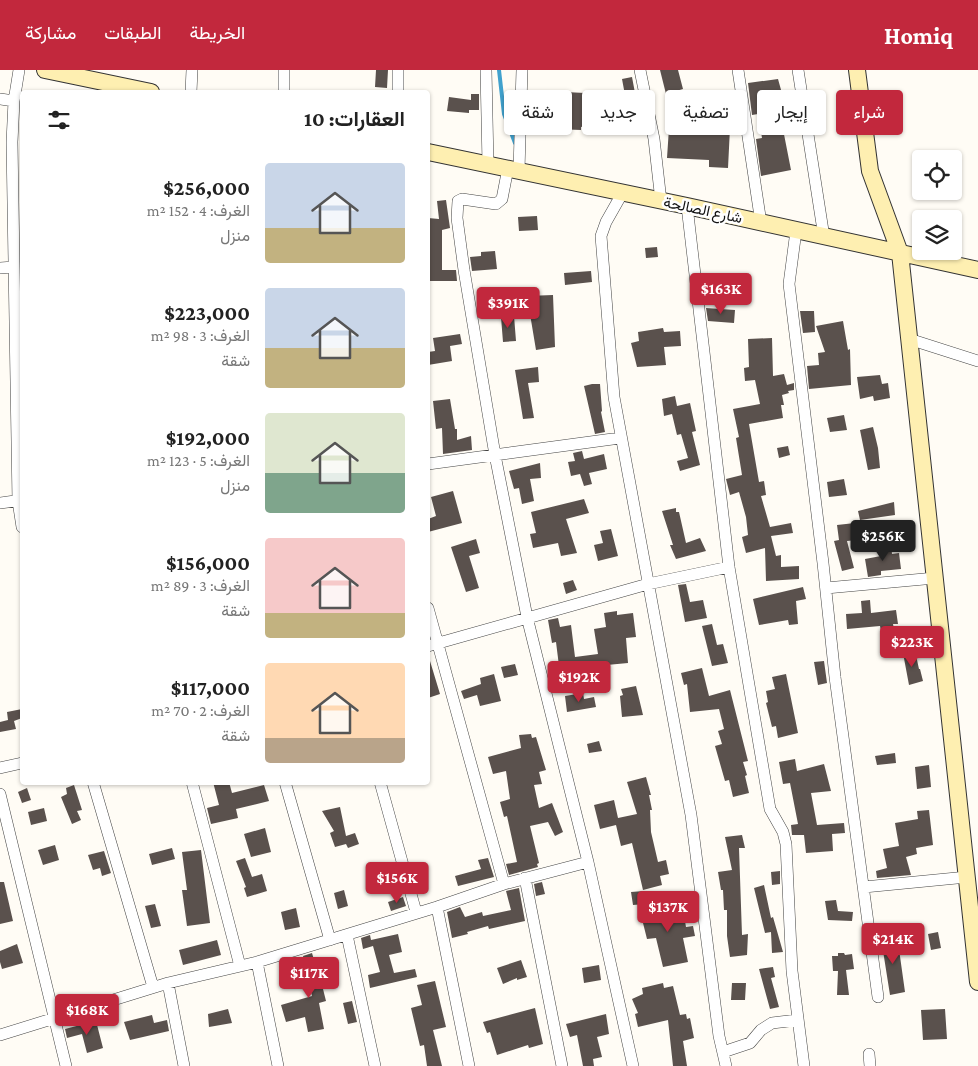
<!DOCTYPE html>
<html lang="ar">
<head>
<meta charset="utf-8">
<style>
  :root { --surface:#fff; --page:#f6f6f6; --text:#222; --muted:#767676; --accent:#c2283d }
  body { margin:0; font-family:"Crimson Pro",Vazirmatn,serif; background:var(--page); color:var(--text); direction:rtl; height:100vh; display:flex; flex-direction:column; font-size:19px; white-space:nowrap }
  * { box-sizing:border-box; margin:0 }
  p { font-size:16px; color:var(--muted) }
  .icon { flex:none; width:28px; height:28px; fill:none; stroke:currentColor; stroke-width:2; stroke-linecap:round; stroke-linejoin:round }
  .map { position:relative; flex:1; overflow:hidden; direction:ltr }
  .panel { position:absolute; left:20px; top:20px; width:410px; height:695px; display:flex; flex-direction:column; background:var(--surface); border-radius:5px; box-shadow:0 1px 4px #0004; direction:rtl }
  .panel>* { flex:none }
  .hud { position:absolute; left:445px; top:20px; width:458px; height:45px; direction:rtl; display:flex; gap:10px }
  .fabs { position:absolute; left:912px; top:80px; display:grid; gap:10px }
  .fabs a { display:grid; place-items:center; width:50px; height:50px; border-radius:5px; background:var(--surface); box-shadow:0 1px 4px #0004; font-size:25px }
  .price { position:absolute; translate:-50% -42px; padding:0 11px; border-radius:5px; background:var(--accent); color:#fff; font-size:16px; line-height:32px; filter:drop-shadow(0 1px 2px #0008) }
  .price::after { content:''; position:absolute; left:50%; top:30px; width:15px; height:11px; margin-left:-8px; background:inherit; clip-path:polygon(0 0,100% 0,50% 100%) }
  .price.current { background:#222; color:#fff }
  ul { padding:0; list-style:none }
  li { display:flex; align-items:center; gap:15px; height:125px; padding:0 25px }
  li span { display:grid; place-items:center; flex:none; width:140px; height:100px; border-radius:5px; color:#555 }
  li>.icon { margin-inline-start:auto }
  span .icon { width:60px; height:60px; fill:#fffc; stroke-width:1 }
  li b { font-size:21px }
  h2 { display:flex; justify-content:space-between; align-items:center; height:60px; padding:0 25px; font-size:21px }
  .chip { padding:0 18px; border-radius:5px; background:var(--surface); box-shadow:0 1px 4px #0004; font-size:18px; line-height:45px }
  .chip.current { background:var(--accent); color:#fff }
  header { display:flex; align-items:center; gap:30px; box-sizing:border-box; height:70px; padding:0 25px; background:var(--accent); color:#fff }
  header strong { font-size:24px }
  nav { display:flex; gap:28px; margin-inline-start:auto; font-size:18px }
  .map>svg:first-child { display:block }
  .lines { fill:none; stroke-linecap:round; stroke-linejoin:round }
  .stream { stroke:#40a1cd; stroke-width:4 }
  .building { fill:#5a514d }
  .street-casing { stroke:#444; stroke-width:12 }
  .secondary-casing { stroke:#333; stroke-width:18 }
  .street { stroke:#fff; stroke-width:11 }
  .secondary { stroke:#feefb1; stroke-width:16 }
  .labels { text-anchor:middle; stroke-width:5; stroke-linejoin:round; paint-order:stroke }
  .street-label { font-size:15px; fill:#111; stroke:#fff }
</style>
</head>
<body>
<header>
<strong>Homiq</strong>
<nav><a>الخريطة</a><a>الطبقات</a><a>مشاركة</a></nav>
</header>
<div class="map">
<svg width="978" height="996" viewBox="0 0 978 996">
  <rect width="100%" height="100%" fill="#fffcf5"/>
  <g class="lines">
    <path class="stream" d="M499 0 504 44 515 73"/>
  </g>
  <path class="building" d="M376 0H388L387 18 375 17Z
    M660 0H678L683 19 666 24Z
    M632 7 635 23 625 25 622 9Z
    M778 9 783 27 786 26 791 47 781 49 791 100 761 106 756 69 762 68 758 44 752 45 748 13Z
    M565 22 605 24 604 40 630 39 631 56 608 57V51L581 57V60L528 58 529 32 534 31 536 45 564 46Z
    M471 24H479V40H469V43L447 41 449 27 471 30Z
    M695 48H733V58H730L728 98 709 97V90L667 88 669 58 694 60Z
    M446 130 450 158 442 160V200H456L457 211H428V148L439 149 437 131Z
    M537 146 538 160 519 161 518 147Z
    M657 177 658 187 646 188 645 178Z
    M495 181 497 199 472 201 470 187 481 186V182Z
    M591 201 592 212 565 215 564 203Z
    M553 225 555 277 536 280 527 226Z
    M479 232 508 233 507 245 479 243Z
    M706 238 735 240 734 253 708 251Z
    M800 241H814L815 262 803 263Z
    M514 246 516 271 503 272 501 247Z
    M843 251 848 280 850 279 851 315 809 319 807 296 819 295 818 283 825 282 816 256Z
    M663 258 664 262 680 261 681 276 664 277 666 295 637 297 631 273 639 271 638 262Z
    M460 264 462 274 450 276 452 291 428 295V282L435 281 433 268Z
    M772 268 773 306 784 304 787 315 794 313V320L788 321 789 323 782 325 784 335H781L783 348 749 354 759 412 764 411 766 425 761 426 770 457 791 453 793 463 771 466 776 486 781 485V497L799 496V509L766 511 765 478 746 483 742 467 748 465 746 447 739 422 730 425 726 409 742 405 736 368 739 367 733 339 760 334 755 310 745 311 744 298 749 297 748 269Z
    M538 297 539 312 528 313 534 348 523 349 515 300Z
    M880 305 882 314 888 313 890 328 874 331 873 326 860 329 857 307Z
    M592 314H600L602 341 601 342 605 362 595 364 584 316Z
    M675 326 677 336 690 333 696 361 692 362 700 395 680 401 677 391 688 388 681 364 677 365 672 344 664 346 662 329Z
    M450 329 455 359H457V370L471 366 472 380 443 384 442 358 436 359 433 331Z
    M844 345 847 360 830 362 827 348Z
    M873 357 878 378 880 398 868 400 860 360Z
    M788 376 790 385 779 388 777 378Z
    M582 381 584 389 604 384 607 399 589 403 592 414 584 416 580 404 571 406 568 392 575 391 573 383Z
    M540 393 541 408 530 409 534 431 522 434 519 418 514 419 509 401Z
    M844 409 847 425 829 427 827 412Z
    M453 421 462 453 428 462V449L436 446 431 427Z
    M584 429 589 443 566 449 577 483 561 486 558 473 533 478 530 464 536 463 531 442Z
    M894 432 895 445 860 450 858 441Z
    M676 438V442H679L686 473 700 468 706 481 676 489 670 475H673L662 441Z
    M855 453 857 470 847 471 854 498 842 501 834 471 839 470 837 455Z
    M611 459 618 486 598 491 594 475 603 473 600 461Z
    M476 469 480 483 469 486 479 518 466 522 451 477Z
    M891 474 892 484 899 483 901 499 881 501V505L868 507 865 489 881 486 879 475Z
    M573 510 577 520 566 524 563 513Z
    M686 514 690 532 703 530 707 548 685 552 678 515Z
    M803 517 806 529 796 531 798 554 789 555 788 550 759 555 753 529Z
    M870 530 871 543 896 540 898 554H893L897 574 884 576 880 556 847 559 846 544 862 543 861 531Z
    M617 541V545L633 543 636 567 626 568 628 593 596 596 597 600 560 604 556 572 552 573 548 550 558 548 560 557 571 555 575 587 598 584 594 559 606 557 604 543Z
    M712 554 717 575 723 574 728 593 712 596 702 556Z
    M915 581 919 599H920L923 611 909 615 903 583Z
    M430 591 440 624 428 628V592Z
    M824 591 827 613 818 615 814 592Z
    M515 594 518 605 504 608 501 597Z
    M702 598 709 626 730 620 748 691 743 692 747 705 745 706 749 723 733 727 729 710 725 711 715 676 722 674 718 661 724 659 719 639 690 642 687 614 684 615 681 603Z
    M494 604 501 631 480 636 477 625 464 629 461 621 481 614 480 608Z
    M786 604 798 663 778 668 776 656 772 657 766 633 768 632 766 621 775 619 772 607Z
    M636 616 643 645 622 647 620 626 623 625 621 619Z
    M583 623 584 629 594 627 596 637 567 642 565 626Z
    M22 639V648L14 651 16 659 0 662V652L8 650 7 642Z
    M531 664 532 668 536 667 546 700 539 702 542 714 534 715 539 738 552 733 563 762 555 766 548 752 530 756 539 793 537 794 538 797 509 805 506 794 517 792 507 746 504 747 500 732 510 729 506 701 493 704 488 687 521 678 519 665Z
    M599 671 602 681 589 683 587 674Z
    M895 683 896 693 877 695 875 686Z
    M795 689 797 701 824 694 831 721 811 723 817 755 844 753 845 763 832 764 833 781 806 783 804 765H792L791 755 798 754 790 713 783 714 779 692Z
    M929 695 931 717 917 719 915 697Z
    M646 707 651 725H649L652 740H650L651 762 658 792 666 790 669 804 660 806 662 815 643 820 632 773 621 776 616 755 600 759 594 735 614 730 618 748 637 744 627 712Z
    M213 712H229L232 723 264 715 269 731 236 739 238 748 211 754 207 738 219 735Z
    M74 715 82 740 77 741 81 750 72 754 61 727 67 724 66 718Z
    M27 718 31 730 22 733 18 722Z
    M340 737 346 766 355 763 359 774 348 778 346 774 335 777 330 763 334 761 322 741Z
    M44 738 47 751 31 755 28 742Z
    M929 740 933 775 916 778 917 784 906 787 911 805 877 808 876 801 887 798 883 779 899 776 895 753 918 749 917 741Z
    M265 758 271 782 251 787 244 764Z
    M742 765 745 778H739L742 865 748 864 747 885 730 887 727 866V840H724L723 820H721L718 802 732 800 725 767Z
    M55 775 59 790 43 795 38 780Z
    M172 778 175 789 152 795 149 784Z
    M201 780 210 853 187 856 182 820H187L182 782Z
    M104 781 111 803 102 806 100 798 93 800 88 785Z
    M245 788 252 807 262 804 267 821 247 827 244 818 246 817 236 791Z
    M488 788 494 807 458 816 455 806 481 799 478 790Z
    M780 801V814L772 815 771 802Z
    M0 812H4L13 851 0 854Z
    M542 812 545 824 536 826 534 814Z
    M764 815 771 848 773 847 783 882 772 883 771 862 765 863 754 818Z
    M519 818 525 851 489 859 488 856 467 862 468 864 452 868 447 842 460 837 465 847 482 842 483 846 511 840 506 821Z
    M344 820 348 836 338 839 334 823Z
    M644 821 645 834 633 835 631 822Z
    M403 827 406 836 391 841 388 832Z
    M836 830 838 841 853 842 852 851 828 850 825 831Z
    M155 834 161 856 151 858 145 836Z
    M682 834 686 857 693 856 695 866 683 868 688 892 663 897 656 868 647 869 640 841Z
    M296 838 300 857 285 860 281 842Z
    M938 862 941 878 931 880 928 864Z
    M398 864 402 882 389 885 394 903 415 899 417 907 370 918 368 905 380 902 373 876 363 879 361 868 370 865 371 870Z
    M897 865 905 922 890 925 881 868Z
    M217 870 221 885 183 895 179 880Z
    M17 874 23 893 2 899 0 892V881Z
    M312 883 316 897 321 895 325 915H322L326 931 319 933 324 959 308 962 305 947 286 952 281 935 312 926 303 886Z
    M838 883H844L845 885 852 884 854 899 846 900 849 925H837L838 901H833L832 886H838Z
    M521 890 527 907 517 910V908L503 914 497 898Z
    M599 895 601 910 584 913 582 898Z
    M773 897 775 907 771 908 779 937 770 939 759 899Z
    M435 911 446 957 433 960 442 996H427L424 975 420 976 411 938 422 935 417 915Z
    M663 913 664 918 673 916 680 945 686 944 687 949 690 948 694 968 683 971 687 996H673L668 950 638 957 635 944 638 943 632 929 643 924 642 918Z
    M732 913H746L745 930H731Z
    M352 931 357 952 348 954 343 933Z
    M535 938 543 974 529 978 528 975 497 985 490 962 487 963 483 952Z
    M228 939 232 953 209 957 208 944Z
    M945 939 947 969 923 970 921 940Z
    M606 944 609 964 597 967 602 987 593 989 594 996H583L577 965 570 967 566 954Z
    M152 945 154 953 167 950 169 961 130 970 124 952Z
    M96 951 103 978 87 983 82 964 67 968 65 959Z"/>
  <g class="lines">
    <g class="street-casing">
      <path id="street" d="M19 0 14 31 12 72 18 431 22 457
        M398 0V22
        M486 0 488 94
        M640 0 654 69 661 131
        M738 0 761 153
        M798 0 824 167
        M191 22 192 0
        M284 22V0
        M0 29 14 31
        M508 98 502 129 496 134 462 129 458 131 457 148 464 200 495 385 527 547 588 792 633 996
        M519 100 522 0
        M623 122 606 152 601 166 614 327 691 745 719 966 726 996
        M687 136 729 497 770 739 783 762 786 774 792 901 804 996
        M796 161 789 214 823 493 835 607 878 927
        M0 198 14 197
        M909 269 978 291
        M428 394 620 368
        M0 433 22 430
        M826 518 935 508
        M428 538 504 814
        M428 576 648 514 729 497
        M0 698 22 693
        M93 712 153 917
        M192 712 240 896
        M285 712 330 870
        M380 712 416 842
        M0 724 66 996
        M525 808 562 996
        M864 817 967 807
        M437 837 469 996
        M347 865 375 996
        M257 892 278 996
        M168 913 184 996
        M0 965 168 913 257 892 437 837 504 814 588 792
        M723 982 750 973 761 960 772 953 797 950
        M869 984 870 996"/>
    </g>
    <g class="secondary-casing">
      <path id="secondary" d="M45 0 151 22
        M857 0 870 101 900 183 978 912
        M428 82 687 136 978 200"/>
    </g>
    <use href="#street" class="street"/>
    <use href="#secondary" class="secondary"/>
  </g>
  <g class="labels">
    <g class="street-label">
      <text transform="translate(703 140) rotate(12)" y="5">شارع الصالحة</text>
    </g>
  </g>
</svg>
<div class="fabs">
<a><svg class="icon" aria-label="locate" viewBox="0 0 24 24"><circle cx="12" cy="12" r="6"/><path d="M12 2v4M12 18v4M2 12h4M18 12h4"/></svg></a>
<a><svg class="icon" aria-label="layers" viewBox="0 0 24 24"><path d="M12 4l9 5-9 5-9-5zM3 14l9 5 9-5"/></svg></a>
</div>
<b class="price" style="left:721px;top:245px">$163K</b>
<b class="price" style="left:508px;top:259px">$391K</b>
<b class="price current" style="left:883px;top:492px">$256K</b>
<b class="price" style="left:912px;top:598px">$223K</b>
<b class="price" style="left:579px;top:633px">$192K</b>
<b class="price" style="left:397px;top:834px">$156K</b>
<b class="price" style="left:668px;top:863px">$137K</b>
<b class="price" style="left:893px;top:895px">$214K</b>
<b class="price" style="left:309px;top:929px">$117K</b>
<b class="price" style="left:87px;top:966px">$168K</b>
<div class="hud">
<a class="chip current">شراء</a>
<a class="chip">إيجار</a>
<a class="chip">تصفية</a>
<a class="chip">جديد</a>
<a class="chip">شقة</a>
</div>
<section class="panel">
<h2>العقارات: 10<svg class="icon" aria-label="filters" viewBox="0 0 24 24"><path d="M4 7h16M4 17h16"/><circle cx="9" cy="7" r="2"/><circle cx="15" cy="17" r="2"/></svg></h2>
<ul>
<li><span style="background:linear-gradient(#c9d6e8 65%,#c2b280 0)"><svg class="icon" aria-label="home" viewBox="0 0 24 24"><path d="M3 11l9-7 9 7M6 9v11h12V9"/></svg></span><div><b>$256,000</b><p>الغرف: 4 · 152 m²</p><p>منزل</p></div></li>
<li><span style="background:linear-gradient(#c9d6e8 60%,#c2b280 0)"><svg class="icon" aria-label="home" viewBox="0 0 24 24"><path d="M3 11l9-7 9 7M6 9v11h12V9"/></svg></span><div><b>$223,000</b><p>الغرف: 3 · 98 m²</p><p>شقة</p></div></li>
<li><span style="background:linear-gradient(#dfe7d0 60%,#7fa58c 0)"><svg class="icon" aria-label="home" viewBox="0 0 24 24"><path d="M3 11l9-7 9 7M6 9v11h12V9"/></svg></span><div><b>$192,000</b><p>الغرف: 5 · 123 m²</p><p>منزل</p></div></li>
<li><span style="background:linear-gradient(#f6c9c9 75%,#c2b280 0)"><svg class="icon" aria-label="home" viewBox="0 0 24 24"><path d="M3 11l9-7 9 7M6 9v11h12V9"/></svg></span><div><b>$156,000</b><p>الغرف: 3 · 89 m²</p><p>شقة</p></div></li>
<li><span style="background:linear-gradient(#ffd9b3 75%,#b9a48a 0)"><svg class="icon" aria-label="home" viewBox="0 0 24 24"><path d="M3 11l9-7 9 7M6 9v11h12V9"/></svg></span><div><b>$117,000</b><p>الغرف: 2 · 70 m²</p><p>شقة</p></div></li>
</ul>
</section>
</div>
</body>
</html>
